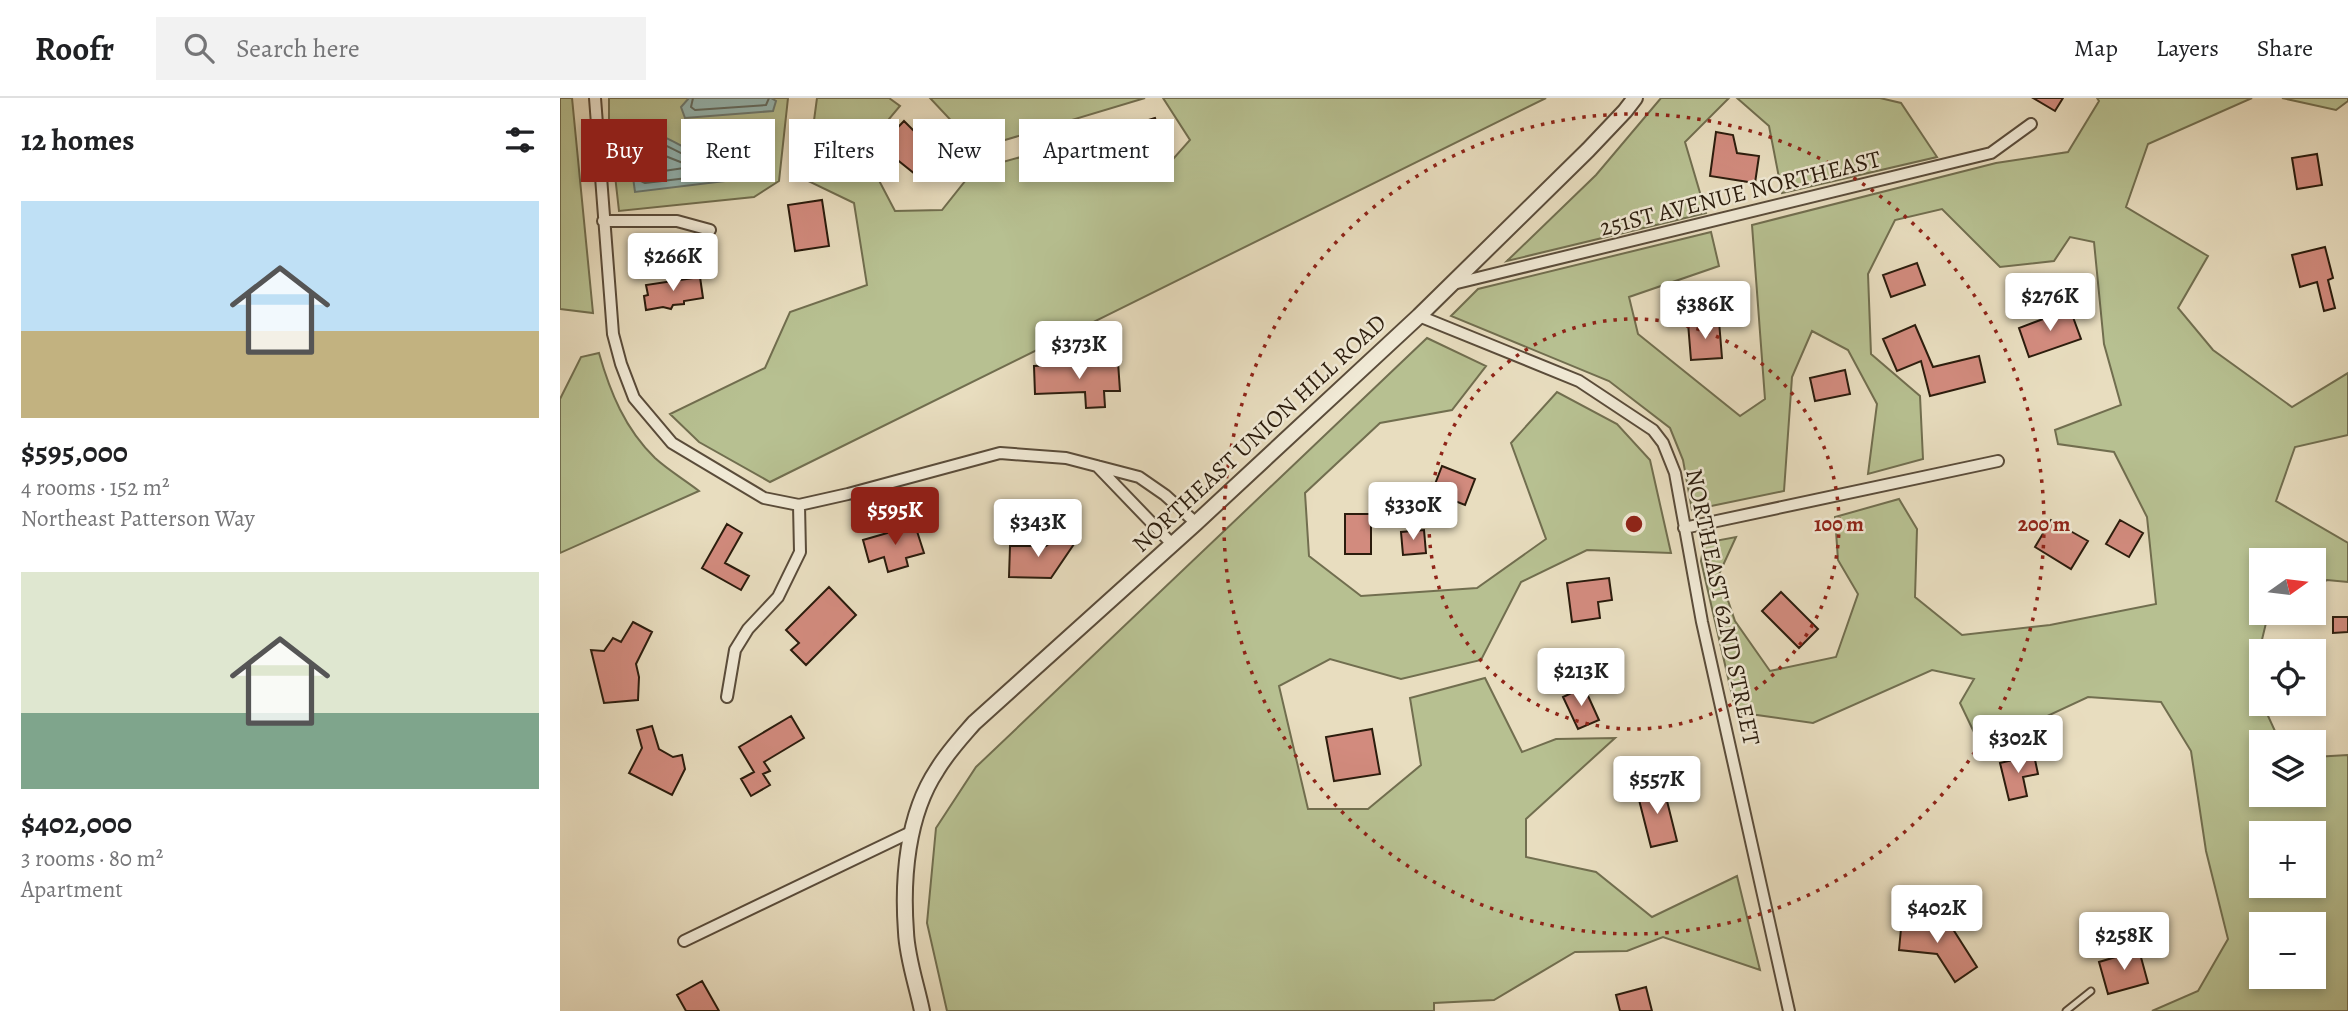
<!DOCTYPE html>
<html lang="en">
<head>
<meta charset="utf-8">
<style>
  :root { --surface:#fff; --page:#f2f2f2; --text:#202124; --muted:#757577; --line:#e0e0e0; --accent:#8f2418 }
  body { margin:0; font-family:Alegreya,serif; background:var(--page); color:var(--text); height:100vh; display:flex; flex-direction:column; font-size:26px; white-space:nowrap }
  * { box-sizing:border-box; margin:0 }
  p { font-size:23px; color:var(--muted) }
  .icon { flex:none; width:38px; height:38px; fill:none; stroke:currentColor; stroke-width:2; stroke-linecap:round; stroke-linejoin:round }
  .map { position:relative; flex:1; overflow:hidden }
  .drawer { display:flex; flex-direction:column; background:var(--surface); width:560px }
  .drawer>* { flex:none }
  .top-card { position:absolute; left:21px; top:21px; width:665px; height:63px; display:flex; gap:14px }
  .needle { width:46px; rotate:76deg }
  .fabs { position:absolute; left:1689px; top:450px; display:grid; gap:14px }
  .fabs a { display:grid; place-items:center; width:77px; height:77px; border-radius:0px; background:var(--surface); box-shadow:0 4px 10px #0003; font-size:35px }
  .price { position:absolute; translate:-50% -60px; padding:0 16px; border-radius:7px; background:#fff; color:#222; font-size:23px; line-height:46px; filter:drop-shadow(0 2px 4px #0008) }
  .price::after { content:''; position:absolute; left:50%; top:42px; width:21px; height:16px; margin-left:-10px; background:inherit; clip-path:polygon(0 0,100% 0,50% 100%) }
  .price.active { background:var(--accent); color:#fff }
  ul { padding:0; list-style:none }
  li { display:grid; align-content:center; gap:14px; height:371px; padding:0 21px }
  li span { display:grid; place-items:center; height:217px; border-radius:0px; color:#555 }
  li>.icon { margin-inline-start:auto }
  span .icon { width:126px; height:126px; fill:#fffc; stroke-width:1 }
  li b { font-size:30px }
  h2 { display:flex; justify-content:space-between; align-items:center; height:84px; padding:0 21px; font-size:30px }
  .pill { padding:0 24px; border-radius:0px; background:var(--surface); box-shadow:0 4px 10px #0003; font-size:24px; line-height:63px }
  .pill.active { background:var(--accent); color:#fff }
  header { display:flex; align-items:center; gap:42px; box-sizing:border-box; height:98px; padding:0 35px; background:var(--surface); border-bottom:2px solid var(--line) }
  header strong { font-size:33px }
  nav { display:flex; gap:38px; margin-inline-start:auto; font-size:24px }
  .search { width:490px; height:63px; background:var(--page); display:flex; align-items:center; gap:18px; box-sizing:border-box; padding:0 24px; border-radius:0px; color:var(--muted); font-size:26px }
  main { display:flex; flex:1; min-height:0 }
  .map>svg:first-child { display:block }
  .green { fill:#b7c091; stroke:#716e4f; stroke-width:2; fill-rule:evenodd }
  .water { fill:#98bbb7; stroke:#6c7b73; stroke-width:2 }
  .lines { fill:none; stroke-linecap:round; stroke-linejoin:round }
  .shore { stroke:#626c62; stroke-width:2 }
  .building { fill:#d28b7e; stroke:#2b1c0d; stroke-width:2 }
  .service-casing { stroke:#5a4c3a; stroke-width:9 }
  .minor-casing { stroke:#5a4c3a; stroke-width:14 }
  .tertiary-casing { stroke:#5a4c3a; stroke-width:18 }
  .service { stroke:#f0e9d5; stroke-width:5 }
  .minor { stroke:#f0e9d5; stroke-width:10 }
  .tertiary { stroke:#f0e9d5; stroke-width:14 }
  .ring { fill:none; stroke:#8f2418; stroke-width:3.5; stroke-dasharray:3.5 7 }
  .labels { text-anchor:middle; stroke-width:5; stroke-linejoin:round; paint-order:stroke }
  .street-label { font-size:24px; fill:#2b1c0d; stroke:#f0e9d5 }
  .centre { fill:#8f2418; stroke:#f0e9d5; stroke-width:3.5 }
  .ring-label { font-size:21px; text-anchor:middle; font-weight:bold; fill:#8f2418; stroke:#f0e9d5; stroke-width:5; stroke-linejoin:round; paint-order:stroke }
</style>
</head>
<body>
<header>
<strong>Roofr</strong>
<div class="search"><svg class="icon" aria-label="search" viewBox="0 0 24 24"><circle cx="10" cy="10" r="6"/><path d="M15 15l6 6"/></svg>Search here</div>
<nav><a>Map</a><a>Layers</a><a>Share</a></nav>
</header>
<main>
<section class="drawer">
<h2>12 homes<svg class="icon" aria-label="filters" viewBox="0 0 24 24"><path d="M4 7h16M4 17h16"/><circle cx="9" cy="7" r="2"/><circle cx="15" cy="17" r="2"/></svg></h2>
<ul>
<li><span style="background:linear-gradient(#bfe0f5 60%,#c2b280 0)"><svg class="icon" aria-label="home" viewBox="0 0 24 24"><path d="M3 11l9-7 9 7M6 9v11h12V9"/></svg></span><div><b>$595,000</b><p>4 rooms · 152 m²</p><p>Northeast Patterson Way</p></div></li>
<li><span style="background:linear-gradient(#dfe7d0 65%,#7fa58c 0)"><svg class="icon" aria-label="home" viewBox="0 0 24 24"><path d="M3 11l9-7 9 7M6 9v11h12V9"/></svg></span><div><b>$402,000</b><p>3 rooms · 80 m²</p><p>Apartment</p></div></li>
</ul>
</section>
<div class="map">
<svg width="1788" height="913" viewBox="0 0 1788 913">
  <rect width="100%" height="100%" fill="#e8ddbf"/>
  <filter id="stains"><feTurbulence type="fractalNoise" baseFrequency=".00286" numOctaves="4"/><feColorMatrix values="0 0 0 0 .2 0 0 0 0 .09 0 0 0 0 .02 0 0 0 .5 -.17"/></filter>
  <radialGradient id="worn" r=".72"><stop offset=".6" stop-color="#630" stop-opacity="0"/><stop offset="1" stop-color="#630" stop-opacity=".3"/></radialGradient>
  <path class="green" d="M0 0H12L33 215 0 211Z
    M49 0H228L219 83 194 99 59 113 49 24Z
    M257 0H329L340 8 303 52 335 113 382 112 414 72 533 39 572 73 606 69 630 42 603 0H986L210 384 139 344 110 316 205 270 230 214 307 187 294 105 246 82Z
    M370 0H585L445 42 413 46Z
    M1101 0H1169L1125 44 1146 115 947 163 1036 77Z
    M1177 0H1320L1341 5 1377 59 1222 95 1209 28Z
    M1537 0H1692L1588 46 1566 109 1648 158 1618 210 1653 252 1732 309 1788 275V337L1735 349 1716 403 1788 445V484L1767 482 1754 491V462H1701V514L1721 515 1706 525 1692 583 1720 644H1701V696H1754V659L1788 657V913H1592L1638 893 1668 841 1646 753 1631 653 1601 604 1528 599 1421 649 1400 605 1414 581 1372 572 1253 625 1176 614 1141 463 1144 445 1176 439 1159 476 1175 523 1210 573 1276 559 1298 496 1278 462 1275 419 1339 401 1357 431 1355 499 1402 537 1490 527 1596 506 1587 419 1554 354 1498 346 1495 332 1561 307 1544 246 1534 144 1510 139 1494 163 1440 169 1382 111 1335 122 1308 176 1311 256 1360 298 1363 361 1308 376 1317 306 1288 252 1252 233 1232 279 1224 393 1132 412 1123 362 1110 330 1049 283 891 218 918 191 1151 134 1159 168 1069 199 1078 236 1180 318 1205 301 1192 127 1436 65 1508 54 1539 3ZM1701 735H1754V788H1701ZM1701 826H1754V878H1701Z
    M1722 0H1788V3L1776 12Z
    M867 240 926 268 892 312 820 325 745 395 749 458 801 498 917 490 986 441 951 345 997 294 1057 326 1090 362 1111 455 1027 452 961 484 921 562 841 581 770 561 719 588 748 711H808L861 667 850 600 925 580 962 654 996 641 1055 640 966 721V759L1036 774 1092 819 1177 778 1200 872 1103 839 1067 853 1015 854 934 902 874 905V913H387L367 825 376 730 416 669Z
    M39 255C50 294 65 331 95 360 108 372 125 382 139 393L0 455V301L21 259Z"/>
  <path class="water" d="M129 0H211L216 3 213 13 125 20 121 9Z
    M202 30 212 34 210 68 198 79 75 94 68 43C98 30 99 37 126 50L137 40Z"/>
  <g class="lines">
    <path class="shore" d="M133 0 131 9 135 12 206 7 209 0
      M201 37 205 41 203 64 195 72 85 85 81 83 76 49C93 35 109 51 126 57L141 46Z
      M191 47 195 51 194 60 191 63 135 70 131 68 132 65 145 55Z
      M90 52 123 65 124 70 90 75 86 55Z"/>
  </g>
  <path class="building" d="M1473 0H1503L1495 13Z
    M595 20 605 50 577 58 569 28Z
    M344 23 372 51 360 59 370 68 360 80 320 48Z
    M1156 34 1173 37 1177 55 1199 58 1195 85 1150 78Z
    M1757 56 1762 87 1737 91 1732 60Z
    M262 102 269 148 235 153 228 107Z
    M1765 149 1773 180 1768 182 1775 210 1764 213 1757 184 1740 189 1732 157Z
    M1357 165 1365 187 1331 199 1323 177Z
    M140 179 143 200 124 203V206L113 207 111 211 103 209 86 212 84 198 88 197 86 187Z
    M1510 211 1521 241 1469 259 1459 230Z
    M1159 223 1162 260 1131 262 1128 225Z
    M1355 227 1373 269 1419 258 1425 284 1370 298 1361 263 1337 273 1323 241Z
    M558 264 560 293H544L545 309 526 310 525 294 475 296 474 268Z
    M1285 272 1290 296 1255 303 1250 280Z
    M882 368 915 381 905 407 872 394Z
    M785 416H811V456H785Z
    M1491 422 1528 443 1511 471 1475 449Z
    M1560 422 1583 435 1569 459 1546 446Z
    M167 426 182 435 165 465 189 478 181 492 142 470Z
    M355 427 364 455 346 460 348 468 328 474 324 459 309 464 303 442Z
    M864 432 866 455 843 457 841 434Z
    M500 437 514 446 491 480 449 479 450 448H486Z
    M1049 480 1052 502 1038 504 1040 520 1012 524 1007 485Z
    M269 489 296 517 246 567 231 552 239 545 226 532Z
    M1221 494 1258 531 1239 550 1202 513Z
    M1773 519H1788V534L1773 535Z
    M73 524 92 534 76 566 79 579 78 602 44 605 31 552 44 553 53 540 61 544Z
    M1024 589 1039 622 1018 631 1003 599Z
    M231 618 244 640 204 664 210 673 203 676 210 687 191 698 181 681 194 674 179 649Z
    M92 628 99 651 113 659 122 657 125 671 112 697 69 675 82 650 77 632Z
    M812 631 820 676 774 683 766 639Z
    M1474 657 1478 676 1463 679 1467 698 1449 702 1440 665Z
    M1103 687 1117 743 1091 749 1077 694Z
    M1342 820 1389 825 1417 869 1395 884 1377 856 1339 852Z
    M1579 852 1588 885 1548 896 1539 864Z
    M142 883 159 913H126L117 897Z
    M1086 889 1092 913H1060L1056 897Z"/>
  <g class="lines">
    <g class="service-casing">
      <path id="service" d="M1506 913 1531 893"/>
    </g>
    <g class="minor-casing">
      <path id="minor" d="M35 0 53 236 61 266 74 300 112 345 204 400 239 407 288 396 440 355 506 360 579 379 605 397 636 425
        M43 123H117L150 132
        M893 186 1431 55 1471 26
        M859 218 1019 283 1093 332 1103 345 1115 375 1142 524 1229 913
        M537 368 612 446
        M1124 430 1438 363
        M167 599 175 552 188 531 218 499 240 454 239 407
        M124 843 353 733"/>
    </g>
    <g class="tertiary-casing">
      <path id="tertiary" d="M362 913C357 888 347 860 346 834 342 781 347 717 377 672 387 655 401 640 414 625L636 425 859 218 1028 52 1065 13 1075 0"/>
    </g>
    <use href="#service" class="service"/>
    <use href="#minor" class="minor"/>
    <use href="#tertiary" class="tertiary"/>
  </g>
  <g class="ring">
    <circle cx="1074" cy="426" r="205"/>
    <circle cx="1074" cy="426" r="410"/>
  </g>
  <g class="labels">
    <g class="street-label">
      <text transform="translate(1180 95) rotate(-14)" y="8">251ST AVENUE NORTHEAST</text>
      <text transform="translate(699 335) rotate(-43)" y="8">NORTHEAST UNION HILL ROAD</text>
      <text transform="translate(1163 509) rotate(78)" y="8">NORTHEAST 62ND STREET</text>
    </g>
  </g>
  <circle cx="1074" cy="426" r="10" class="centre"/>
  <g class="ring-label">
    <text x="1279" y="433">100 m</text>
    <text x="1484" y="433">200 m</text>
  </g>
  <rect width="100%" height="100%" filter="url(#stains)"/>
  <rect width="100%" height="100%" fill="url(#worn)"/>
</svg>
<div class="fabs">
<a><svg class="needle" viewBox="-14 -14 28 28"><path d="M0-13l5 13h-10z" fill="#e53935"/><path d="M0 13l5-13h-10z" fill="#757577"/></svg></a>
<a><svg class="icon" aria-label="locate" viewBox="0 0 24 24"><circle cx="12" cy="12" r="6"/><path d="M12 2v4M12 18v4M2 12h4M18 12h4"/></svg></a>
<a><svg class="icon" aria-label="layers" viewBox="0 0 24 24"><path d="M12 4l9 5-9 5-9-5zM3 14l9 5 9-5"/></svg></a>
<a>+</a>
<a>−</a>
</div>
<b class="price" style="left:113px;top:195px">$266K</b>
<b class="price" style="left:1490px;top:235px">$276K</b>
<b class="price" style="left:1145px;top:243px">$386K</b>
<b class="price" style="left:519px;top:283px">$373K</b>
<b class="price" style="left:853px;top:444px">$330K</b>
<b class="price active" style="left:335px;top:449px">$595K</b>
<b class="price" style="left:478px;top:461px">$343K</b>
<b class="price" style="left:1021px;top:610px">$213K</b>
<b class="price" style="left:1458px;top:677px">$302K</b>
<b class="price" style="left:1097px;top:718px">$557K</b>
<b class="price" style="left:1377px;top:847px">$402K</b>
<b class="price" style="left:1564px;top:874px">$258K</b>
<div class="top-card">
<a class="pill active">Buy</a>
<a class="pill">Rent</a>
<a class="pill">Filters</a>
<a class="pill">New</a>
<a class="pill">Apartment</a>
</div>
</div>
</main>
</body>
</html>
